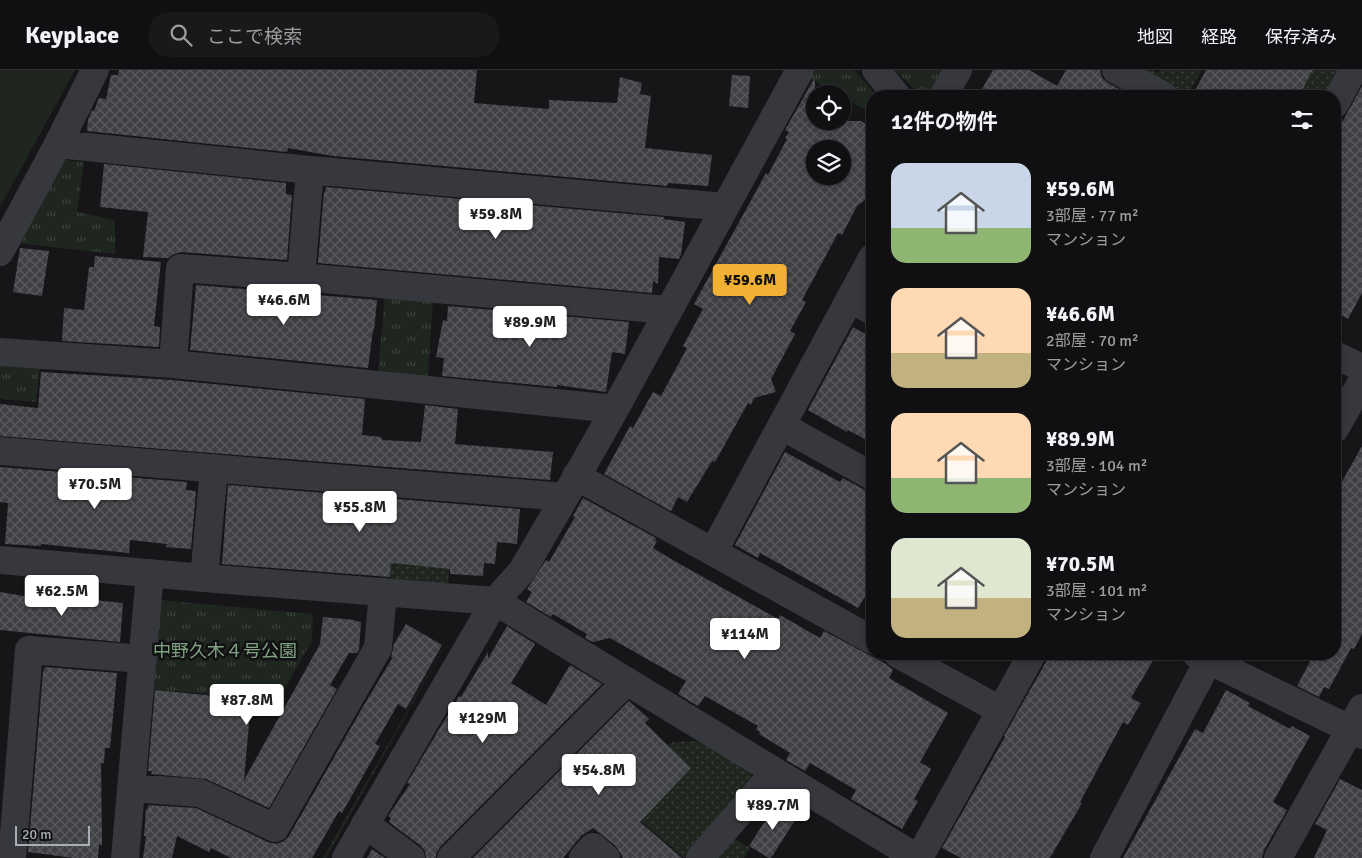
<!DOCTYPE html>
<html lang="ja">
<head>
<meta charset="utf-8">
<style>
  :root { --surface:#101012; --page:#19191b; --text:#f1f3f6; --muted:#9c9d9f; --line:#303032; --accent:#f2b134 }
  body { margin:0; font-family:Signika,"Noto Sans JP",sans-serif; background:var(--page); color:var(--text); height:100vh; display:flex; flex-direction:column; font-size:19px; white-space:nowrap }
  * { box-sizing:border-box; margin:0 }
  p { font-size:16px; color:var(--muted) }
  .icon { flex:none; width:28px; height:28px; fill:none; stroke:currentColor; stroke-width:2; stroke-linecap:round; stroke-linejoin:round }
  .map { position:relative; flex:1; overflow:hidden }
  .side { position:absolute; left:866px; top:20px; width:475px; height:570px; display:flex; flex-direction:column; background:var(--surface); border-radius:20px; box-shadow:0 2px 8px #0003,0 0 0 1px var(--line) }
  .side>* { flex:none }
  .controls { position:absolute; left:806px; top:15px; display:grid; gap:10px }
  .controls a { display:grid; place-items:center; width:45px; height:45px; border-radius:50%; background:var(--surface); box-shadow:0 2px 8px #0003,0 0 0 1px var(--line); font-size:25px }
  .scale { position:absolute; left:15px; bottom:12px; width:75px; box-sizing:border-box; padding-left:5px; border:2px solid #a8adb8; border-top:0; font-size:14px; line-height:18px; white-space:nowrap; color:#a8adb8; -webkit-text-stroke:4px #111113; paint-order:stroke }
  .price { position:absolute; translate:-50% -42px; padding:0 11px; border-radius:5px; background:#fff; color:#222; font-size:16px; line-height:32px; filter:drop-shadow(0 1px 2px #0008) }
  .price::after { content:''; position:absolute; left:50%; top:30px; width:15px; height:11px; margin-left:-8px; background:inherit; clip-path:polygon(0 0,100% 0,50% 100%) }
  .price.on { background:var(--accent); color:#111 }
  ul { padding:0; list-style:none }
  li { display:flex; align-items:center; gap:15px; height:125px; padding:0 25px }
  li span { display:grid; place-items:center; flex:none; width:140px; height:100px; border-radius:15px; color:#555 }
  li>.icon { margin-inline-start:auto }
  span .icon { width:60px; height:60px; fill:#fffc; stroke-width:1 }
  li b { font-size:21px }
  h2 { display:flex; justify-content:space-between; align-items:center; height:60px; padding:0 25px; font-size:21px }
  header { display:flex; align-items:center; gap:30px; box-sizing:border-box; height:70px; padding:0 25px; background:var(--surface); border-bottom:1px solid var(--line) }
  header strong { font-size:24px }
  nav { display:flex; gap:28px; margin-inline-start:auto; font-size:18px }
  .search { width:350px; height:45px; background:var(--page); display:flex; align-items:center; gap:12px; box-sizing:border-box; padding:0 18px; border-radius:20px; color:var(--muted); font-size:19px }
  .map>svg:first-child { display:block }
  .grass { fill:url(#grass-dots) }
  .park { fill:url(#park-tufts) }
  .pitch { fill:#1e261f }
  .building { fill:url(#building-cross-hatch); fill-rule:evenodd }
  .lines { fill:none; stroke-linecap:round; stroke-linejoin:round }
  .minor { stroke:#37383d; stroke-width:28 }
  .labels { text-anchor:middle; stroke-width:5; stroke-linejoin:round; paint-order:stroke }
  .park-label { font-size:18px; fill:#7fa381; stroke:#111113 }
</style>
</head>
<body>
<header>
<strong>Keyplace</strong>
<div class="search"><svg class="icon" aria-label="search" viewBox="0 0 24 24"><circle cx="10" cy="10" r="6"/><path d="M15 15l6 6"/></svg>ここで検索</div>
<nav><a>地図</a><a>経路</a><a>保存済み</a></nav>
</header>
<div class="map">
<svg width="1362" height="788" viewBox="0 0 1362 788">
  <defs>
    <pattern id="grass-dots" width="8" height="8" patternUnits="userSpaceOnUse" patternTransform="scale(1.25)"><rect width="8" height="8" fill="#1e261f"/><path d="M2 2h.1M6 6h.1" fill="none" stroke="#3c433d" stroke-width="1.8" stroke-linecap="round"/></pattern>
    <pattern id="park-tufts" width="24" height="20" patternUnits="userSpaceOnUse" patternTransform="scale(1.25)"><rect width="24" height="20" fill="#1e261f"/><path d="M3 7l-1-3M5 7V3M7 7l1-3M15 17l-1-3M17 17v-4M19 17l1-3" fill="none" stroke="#3c433d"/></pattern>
    <pattern id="building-cross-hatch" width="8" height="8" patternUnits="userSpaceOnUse" patternTransform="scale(1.25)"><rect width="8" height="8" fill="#404145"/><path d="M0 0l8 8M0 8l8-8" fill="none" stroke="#595a5e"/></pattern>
  </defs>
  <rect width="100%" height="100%" fill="#161618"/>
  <path class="grass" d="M1132 0H1152L1158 3 1160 0H1202L1187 26H1180Z
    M1313 0H1338L1330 26H1306L1301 23Z
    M421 468 451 471 448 515 389 511 391 493 419 496Z
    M452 563 326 788H323Z
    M703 671 750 700 753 712 684 788 607 721 666 724 691 698 668 676 673 672Z
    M733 768 750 778 744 788H715Z"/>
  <path class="park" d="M811 0H854L877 26H872V44L843 27 842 24H837L807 7Z
    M895 0H949L935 26H921Z
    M52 89 84 92 77 142 115 150V184L7 172Z
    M385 224 433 228 428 307 378 304Z
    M0 291 40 295 36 332 0 329Z
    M159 530 313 544 312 571 278 630 150 619Z"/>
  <path class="pitch" d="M0 0H75L0 137Z"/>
  <path class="building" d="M119 0H477L474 33 549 39V30L617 33 620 7 642 13 640 24 651 26 645 78 712 85 708 116 668 113 667 116 333 86 288 78 287 82 87 61 88 50 92 40 94 41 99 28 106 29 111 5H118Z
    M993 0H1029L1057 16 1066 0H1100L1102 8 1108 13 1132 26H978Z
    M1206 0H1313L1299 26H1192Z
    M732 5 750 6 748 38 729 36Z
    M815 7V51H861L872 58V125L857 136 842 165 838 163 802 230 806 232 790 261 795 264 771 309 776 322 754 328 751 335 748 333 715 392 712 391 687 432 678 427 671 441 604 404 630 356 633 358 653 322 661 326 687 278 683 276 703 239 694 234 766 103 768 105 787 69 785 68 789 62 785 60ZM815 79H842V106H815Z
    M1362 16V223L1348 249 1335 241V65Z
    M104 94 286 113V124L292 125 287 190 181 182 174 184 168 188 143 187 148 142 100 137Z
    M326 117 664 147V149L685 152 681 185 679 189 659 187 658 214 653 211 652 223 318 193 324 122H325Z
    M20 178 49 181 42 226 13 222Z
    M95 186 161 192 154 256 160 257 159 277 62 271 64 238 84 240 89 197H94Z
    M196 215 377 230 374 261 373 260 368 298 190 280Z
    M448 236 629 252 625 284 612 282 606 322 557 315V317L442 306 444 288 436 287 443 250 447 251Z
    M853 257 872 268V373L848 360 847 362 808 340Z
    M41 302 172 310 365 329 362 365 381 367 382 370 421 372 425 335 458 339 455 374 553 382 550 410 0 366V334L38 338Z
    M1362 376V564L1354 579 1351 578 1329 619 1324 617 1319 627 1297 616 1314 584H1335V424Z
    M785 382 840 412 843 408 872 424V529L866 525 858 538 760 483 758 488 735 475Z
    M0 397 187 412 186 420 196 421 191 479 166 477 167 474 130 470 129 483 41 474V476L5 474 8 433 0 432Z
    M228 415 520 439 517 474 497 472 495 494 484 493 483 506 450 504V499L391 493 390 507 222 494Z
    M583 428 656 468 655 470 657 471 653 478 671 489 778 549 780 545 820 568 824 561 886 594 893 600 889 608 948 643 920 692 931 699 914 729 918 731 902 759 851 729 856 720 810 693 805 701 786 690 790 683 759 664 760 662 756 659 758 656 705 626 698 636 678 624 686 611 610 568 593 572 585 568 587 564 553 544 551 547 526 532 532 522 527 519 546 490 549 492 575 447 573 446Z
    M0 522 35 528V526L84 531V529L123 533 120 572 0 560Z
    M323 547 355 550V551L361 552 359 580 357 583H349L330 615 337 619 269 738 206 709 151 704 152 701H148L155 620 225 627 251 630 244 710 320 574Z
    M406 554 442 575 406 639 398 634 375 674 380 676 342 743 339 741 312 788H231L211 778 209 782 177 766 172 788H143L146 766H144L146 739H148V735L196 738 268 772 276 774 284 771 289 766 364 635 393 587H391L394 574Z
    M507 556 535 574 511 613 546 635 570 595 602 614 440 777 436 784V788H426L425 781 421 776 389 752 391 748 388 746 410 714 407 713 459 626 461 627 488 582V589Z
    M1048 584H1157L1131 628 1141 633 1128 655 1123 652 1080 732 1082 733 1050 788H961L942 778 1005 667 1004 666 1046 592Z
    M45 597 117 603 110 678H105L104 693H101L102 775H99L98 788H74L28 782 43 602Z
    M1226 620 1250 633 1248 636 1290 659 1292 656 1310 666 1273 732 1287 740 1264 780 1262 788H1123L1195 659 1203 663Z
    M629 631 649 649 645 653 691 698 640 752 682 788H623L616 776 593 758 581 766 563 788H473Z
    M1340 709 1362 720V788H1314L1327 760 1315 754Z
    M776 734 797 747 771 788H769L749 776Z
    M372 779 385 788H367Z"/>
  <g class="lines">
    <path class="minor" d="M876 0 897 26
      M1116 0 1164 26
      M943 26 958 0
      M1335 34 1353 0
      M58 74 310 100 725 137
      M0 182 58 74 95 0
      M301 207 310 100
      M850 228 872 241
      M0 282 173 294 615 339
      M1335 285 1362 298
      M173 294 180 198 301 207 668 240
      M782 356 872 406
      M1335 359 1362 311
      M0 381 565 427
      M576 406 872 570
      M713 482 872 188
      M0 490 204 508 495 531 917 788
      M204 508 214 398
      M898 584 1000 640
      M1196 584 1362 665
      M131 718 200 723 275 758 378 578 383 522
      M365 754 411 788
      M12 788 29 580 143 589
      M125 788 150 503
      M346 788 495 531 522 501 565 427 615 339 800 0
      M451 788 627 611
      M583 788 593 777 606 788
      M700 788 775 702
      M919 788 1032 584
      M1104 788 1212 584
      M1278 788 1362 638"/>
  </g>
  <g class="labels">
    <g class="park-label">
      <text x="225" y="587">中野久木４号公園</text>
    </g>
  </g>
</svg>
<div class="controls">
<a><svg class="icon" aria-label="locate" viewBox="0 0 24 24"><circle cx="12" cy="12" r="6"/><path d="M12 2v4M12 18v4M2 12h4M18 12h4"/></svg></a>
<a><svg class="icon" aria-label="layers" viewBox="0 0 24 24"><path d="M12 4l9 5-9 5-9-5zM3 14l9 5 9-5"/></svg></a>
</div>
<div class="scale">20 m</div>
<b class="price" style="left:496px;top:170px">¥59.8M</b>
<b class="price on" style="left:750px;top:236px">¥59.6M</b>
<b class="price" style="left:284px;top:256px">¥46.6M</b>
<b class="price" style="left:530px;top:278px">¥89.9M</b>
<b class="price" style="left:95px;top:440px">¥70.5M</b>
<b class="price" style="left:360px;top:463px">¥55.8M</b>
<b class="price" style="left:62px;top:547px">¥62.5M</b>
<b class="price" style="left:745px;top:590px">¥114M</b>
<b class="price" style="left:247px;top:656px">¥87.8M</b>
<b class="price" style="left:483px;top:674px">¥129M</b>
<b class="price" style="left:599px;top:726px">¥54.8M</b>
<b class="price" style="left:773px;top:761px">¥89.7M</b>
<section class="side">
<h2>12件の物件<svg class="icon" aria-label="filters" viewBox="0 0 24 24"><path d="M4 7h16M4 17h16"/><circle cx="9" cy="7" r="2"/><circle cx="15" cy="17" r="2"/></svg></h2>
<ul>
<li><span style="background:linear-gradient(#c9d6e8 65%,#8fb573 0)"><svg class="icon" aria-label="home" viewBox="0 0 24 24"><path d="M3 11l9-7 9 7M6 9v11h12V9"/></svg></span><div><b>¥59.6M</b><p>3部屋 · 77 m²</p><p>マンション</p></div></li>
<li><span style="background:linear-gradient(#ffd9b3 65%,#c2b280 0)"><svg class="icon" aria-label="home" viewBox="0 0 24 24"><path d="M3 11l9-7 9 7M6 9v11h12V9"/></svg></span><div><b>¥46.6M</b><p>2部屋 · 70 m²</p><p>マンション</p></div></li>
<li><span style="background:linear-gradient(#ffd9b3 65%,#8fb573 0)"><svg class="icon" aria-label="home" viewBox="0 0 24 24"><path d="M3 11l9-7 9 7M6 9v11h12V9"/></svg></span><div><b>¥89.9M</b><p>3部屋 · 104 m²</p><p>マンション</p></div></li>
<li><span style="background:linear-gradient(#dfe7d0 60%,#c2b280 0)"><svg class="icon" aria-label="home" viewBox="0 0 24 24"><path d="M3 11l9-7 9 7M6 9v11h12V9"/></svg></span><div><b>¥70.5M</b><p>3部屋 · 101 m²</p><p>マンション</p></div></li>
</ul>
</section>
</div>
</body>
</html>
